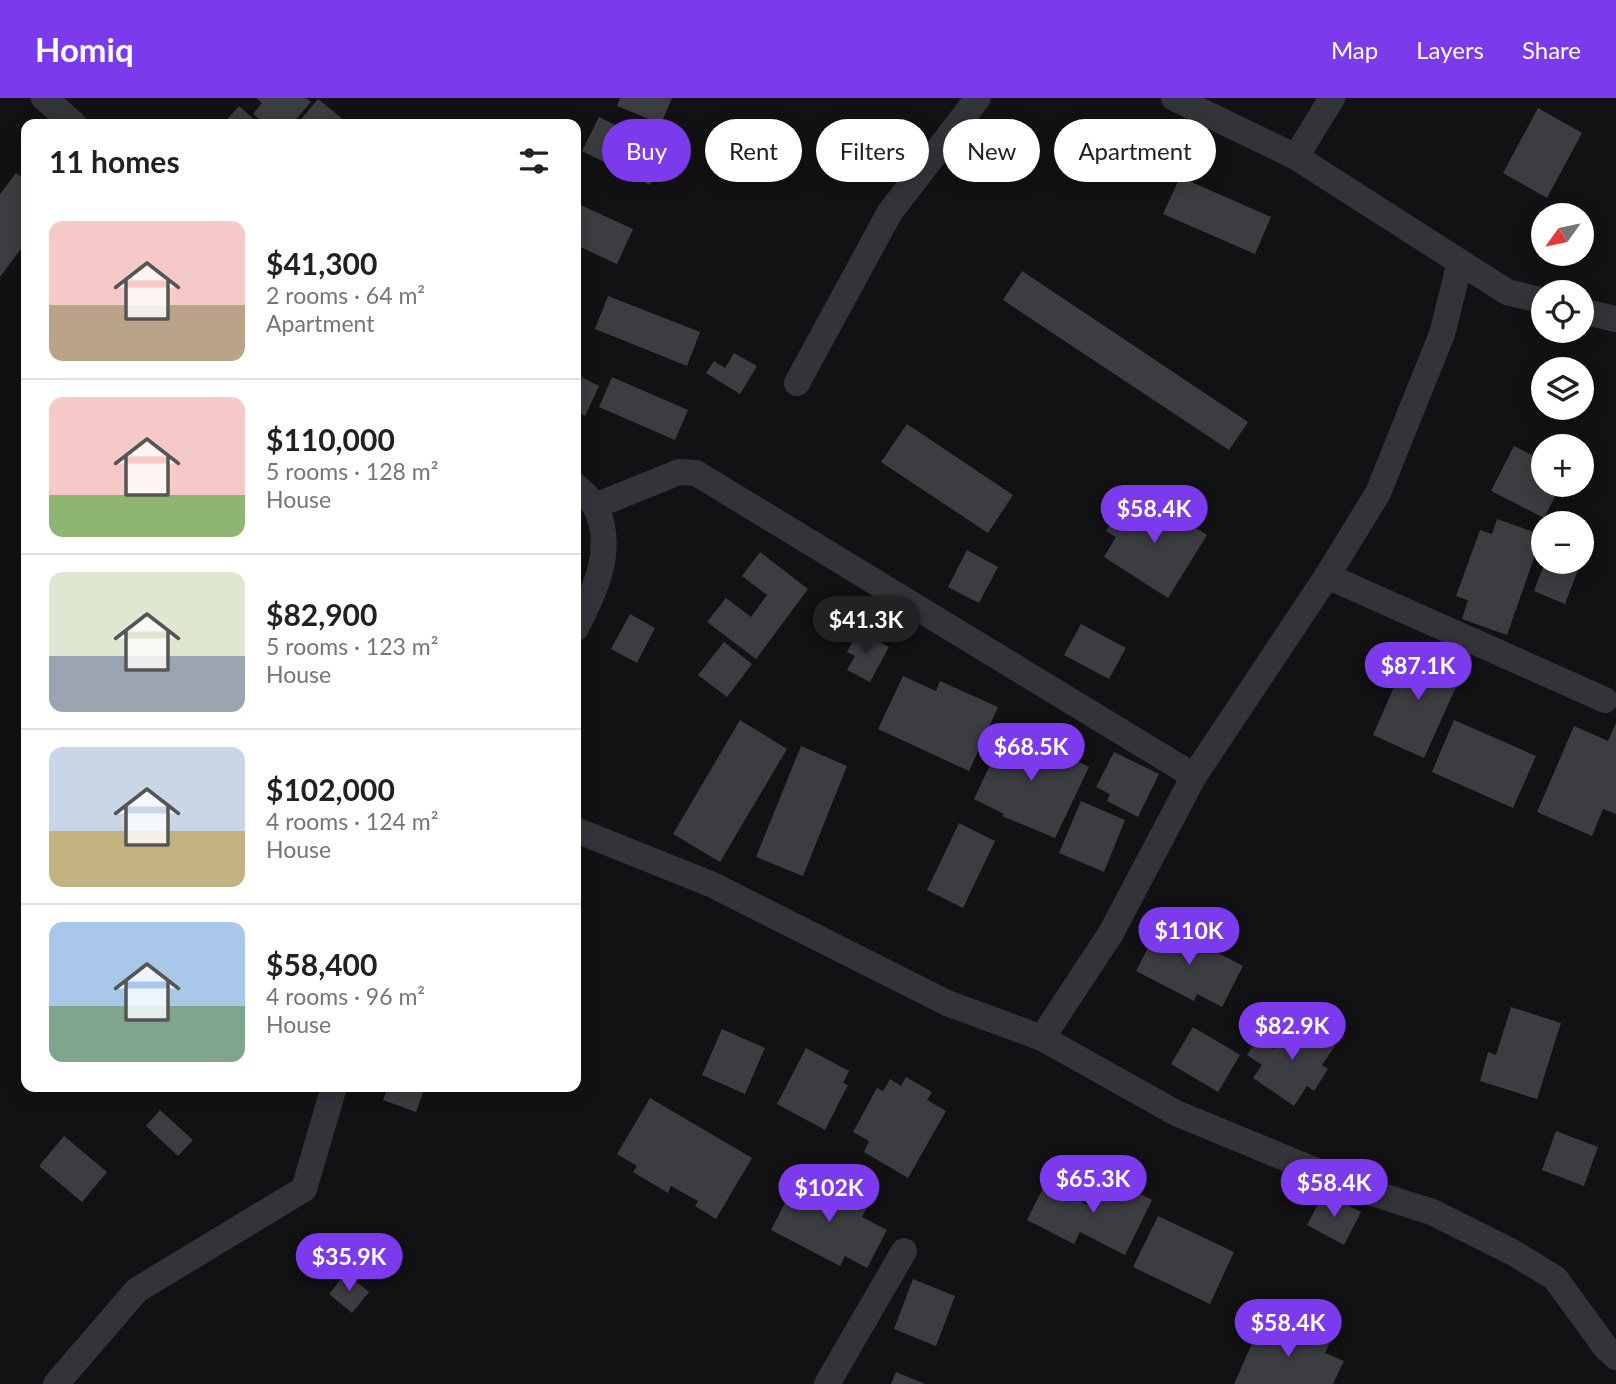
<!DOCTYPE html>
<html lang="en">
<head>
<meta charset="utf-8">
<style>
  :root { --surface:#fff; --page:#f6f6f6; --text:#202124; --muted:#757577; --line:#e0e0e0; --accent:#7c3aed }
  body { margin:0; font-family:Lato,sans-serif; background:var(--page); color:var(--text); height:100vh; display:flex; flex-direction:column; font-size:26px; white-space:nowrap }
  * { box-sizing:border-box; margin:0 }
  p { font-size:23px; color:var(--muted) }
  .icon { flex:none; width:38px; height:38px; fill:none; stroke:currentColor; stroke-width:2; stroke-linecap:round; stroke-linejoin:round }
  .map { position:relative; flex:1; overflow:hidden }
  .drawer { position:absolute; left:21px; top:21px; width:560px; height:973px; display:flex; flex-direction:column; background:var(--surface); border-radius:14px; box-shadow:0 4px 18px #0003 }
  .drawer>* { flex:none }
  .top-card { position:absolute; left:602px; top:21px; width:665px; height:63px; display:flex; gap:14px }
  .needle { width:46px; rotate:237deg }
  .tools { position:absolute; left:1531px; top:105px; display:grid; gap:14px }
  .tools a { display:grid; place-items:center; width:63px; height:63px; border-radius:50%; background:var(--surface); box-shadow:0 4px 18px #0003; font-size:35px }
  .price { position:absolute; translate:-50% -60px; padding:0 16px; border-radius:24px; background:var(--accent); color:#fff; font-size:23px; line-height:46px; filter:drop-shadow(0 2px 4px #0008) }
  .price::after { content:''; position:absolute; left:50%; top:42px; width:21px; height:16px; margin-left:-10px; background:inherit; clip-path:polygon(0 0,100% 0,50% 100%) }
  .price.current { background:#222; color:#fff }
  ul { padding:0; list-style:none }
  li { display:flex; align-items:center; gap:21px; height:175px; padding:0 28px }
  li+li { border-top:2px solid var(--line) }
  li span { display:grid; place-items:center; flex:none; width:196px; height:140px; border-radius:14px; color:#555 }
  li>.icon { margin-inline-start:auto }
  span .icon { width:84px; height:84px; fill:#fffc; stroke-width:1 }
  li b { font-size:30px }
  h2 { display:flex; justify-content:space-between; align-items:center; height:84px; padding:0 28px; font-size:30px }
  .chip { padding:0 24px; border-radius:32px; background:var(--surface); box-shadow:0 4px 18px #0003; font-size:24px; line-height:63px }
  .chip.current { background:var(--accent); color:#fff }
  header { display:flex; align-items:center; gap:42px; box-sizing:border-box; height:98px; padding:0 35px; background:var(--accent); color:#fff }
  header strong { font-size:33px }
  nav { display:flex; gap:38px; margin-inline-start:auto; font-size:24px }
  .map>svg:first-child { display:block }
  .building { fill:#3c3d41 }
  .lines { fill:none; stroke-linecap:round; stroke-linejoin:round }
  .minor { stroke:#333439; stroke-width:26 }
</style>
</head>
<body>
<header>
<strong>Homiq</strong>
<nav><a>Map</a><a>Layers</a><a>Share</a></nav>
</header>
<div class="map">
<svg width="1616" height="1286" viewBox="0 0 1616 1286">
  <rect width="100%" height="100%" fill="#121214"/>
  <path class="building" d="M256 0H306L311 4 292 26H265L253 16 262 5Z
    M620 0H672L661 26 617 8Z
    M318 1 349 26H297Z
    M239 8 259 26H223Z
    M1538 10 1582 35 1547 100 1503 75Z
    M599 19 667 53 650 87 582 53Z
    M16 75 26 83V144L0 179V96Z
    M1180 79 1271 119 1255 156 1163 116Z
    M576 105 633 131 617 166 576 147Z
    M1022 173 1248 324 1229 352 1003 202Z
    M608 198 700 234 687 268 595 231Z
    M734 255 757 268 740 296 706 275 714 263 725 270Z
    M576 276 599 288 585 318 576 313Z
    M612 279 688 312 675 342 599 309Z
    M907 326 1013 397 988 435 881 364Z
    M1514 348 1544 363V387H1561L1544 420 1491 393Z
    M1143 397 1207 437 1168 500 1104 459 1116 439 1106 433 1120 412 1129 418Z
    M1497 421 1542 437 1507 537 1462 521 1468 502 1456 498 1480 432 1492 436Z
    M967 452 998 469 979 505 948 489Z
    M760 454 808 491 756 561 707 524 726 500 751 519 767 497 742 478Z
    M1545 464H1581L1565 506 1534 493Z
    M630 516 655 530 637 565 611 551Z
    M1081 526 1126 550 1109 581 1064 557Z
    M859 532 889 549 870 584 847 572 855 558 847 554Z
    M724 544 752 566 727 599 698 577Z
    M1412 548 1464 571 1424 660 1373 637Z
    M903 578 936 593 940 583 998 609 969 673 878 631Z
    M740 622 787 651 720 764 673 736Z
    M1454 622 1536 658 1513 710 1432 674Z
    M1616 625V716L1603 711 1592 738 1537 714 1574 628 1608 643Z
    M1008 629 1089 669 1055 740 1002 718 1004 716 974 701Z
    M801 648 847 668 803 778 756 759Z
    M1114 654 1159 676 1138 719 1107 703 1110 696 1096 689Z
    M1081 703 1125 722 1104 774 1059 755Z
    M959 725 995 743 963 810 927 792Z
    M1161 825 1243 868 1222 909 1197 896 1194 903 1136 873Z
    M1511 909 1561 925 1537 1001 1480 983 1488 954 1496 957Z
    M1295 920 1335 948 1322 967 1328 971 1314 993 1307 988 1294 1008 1253 980 1262 967 1247 957 1258 940 1273 951Z
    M1193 929 1240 957 1218 994 1171 966Z
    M722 931 765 950 745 996 702 977Z
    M806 950 849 973 843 985 848 987 825 1032 777 1006Z
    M906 979 932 994 927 1002 946 1013 908 1080 864 1054 869 1043 853 1034 877 990 883 993 890 981 901 988Z
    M388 989H425L416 1014 383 1002Z
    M650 1000 752 1060 716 1121 695 1108 698 1103 671 1088 668 1095 633 1074 637 1068 617 1056Z
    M160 1012 193 1042 178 1058 146 1028Z
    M1556 1033 1598 1049 1584 1088 1542 1072Z
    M64 1038 107 1074 82 1104 39 1068Z
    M1106 1078 1152 1102 1125 1157 1080 1134 1074 1146 1027 1122 1045 1086 1091 1109Z
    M798 1079 832 1096 835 1091 868 1107 862 1119 887 1132 867 1170 845 1158 840 1168 771 1132Z
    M1324 1095 1361 1114 1344 1147 1307 1127Z
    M1158 1118 1234 1154 1210 1206 1133 1169Z
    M346 1175 369 1194 352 1215 329 1196Z
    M913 1181 955 1198 936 1248 894 1231Z
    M1261 1225 1284 1236 1288 1226 1330 1244 1325 1255 1344 1263 1333 1286H1234Z
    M896 1274 925 1286H891Z"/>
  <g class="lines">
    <path class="minor" d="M44 0 74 26
      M1174 0 1296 59 1507 194 1544 203
      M1296 59 1332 0
      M1582 213 1616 221
      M797 285 890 114 978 0
      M576 388C582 394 591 401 595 408 616 450 595 493 576 530
      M595 408 679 374 696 375 1194 678
      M1327 478 1605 602
      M576 732 713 787 947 905 1042 940 1176 1015 1360 1091 1432 1114 1512 1154 1555 1180 1606 1250 1616 1259
      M1042 940 1111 835 1194 678 1327 478 1378 395 1442 236 1460 164
      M56 1286 137 1192 304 1091 334 989
      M827 1286 904 1153"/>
  </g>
</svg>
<div class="tools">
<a><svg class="needle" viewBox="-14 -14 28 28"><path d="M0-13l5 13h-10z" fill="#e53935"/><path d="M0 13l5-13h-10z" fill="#757577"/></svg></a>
<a><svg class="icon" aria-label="locate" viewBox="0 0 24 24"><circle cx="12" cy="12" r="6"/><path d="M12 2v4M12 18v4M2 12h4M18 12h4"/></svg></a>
<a><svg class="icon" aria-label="layers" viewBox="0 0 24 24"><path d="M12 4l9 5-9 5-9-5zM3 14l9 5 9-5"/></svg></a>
<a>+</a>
<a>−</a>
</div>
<b class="price" style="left:1154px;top:447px">$58.4K</b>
<b class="price current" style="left:866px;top:558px">$41.3K</b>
<b class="price" style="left:1418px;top:604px">$87.1K</b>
<b class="price" style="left:1031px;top:685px">$68.5K</b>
<b class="price" style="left:1189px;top:869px">$110K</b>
<b class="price" style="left:1292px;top:964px">$82.9K</b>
<b class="price" style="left:1093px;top:1117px">$65.3K</b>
<b class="price" style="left:1334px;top:1121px">$58.4K</b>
<b class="price" style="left:829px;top:1126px">$102K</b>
<b class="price" style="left:349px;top:1195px">$35.9K</b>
<b class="price" style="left:1288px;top:1261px">$58.4K</b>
<div class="top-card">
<a class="chip current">Buy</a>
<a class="chip">Rent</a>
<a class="chip">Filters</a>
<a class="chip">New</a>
<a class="chip">Apartment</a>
</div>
<section class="drawer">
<h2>11 homes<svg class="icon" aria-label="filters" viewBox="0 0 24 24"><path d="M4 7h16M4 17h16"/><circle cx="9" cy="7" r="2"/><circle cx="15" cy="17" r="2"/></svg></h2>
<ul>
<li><span style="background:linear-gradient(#f6c9c9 60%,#b9a48a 0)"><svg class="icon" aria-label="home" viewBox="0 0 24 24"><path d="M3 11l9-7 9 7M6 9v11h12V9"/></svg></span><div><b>$41,300</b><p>2 rooms · 64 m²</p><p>Apartment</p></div></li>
<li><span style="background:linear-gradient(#f6c9c9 70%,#8fb573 0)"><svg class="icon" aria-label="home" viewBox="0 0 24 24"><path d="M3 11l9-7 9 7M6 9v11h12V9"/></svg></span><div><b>$110,000</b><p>5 rooms · 128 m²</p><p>House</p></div></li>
<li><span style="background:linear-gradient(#dfe7d0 60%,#9aa5b1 0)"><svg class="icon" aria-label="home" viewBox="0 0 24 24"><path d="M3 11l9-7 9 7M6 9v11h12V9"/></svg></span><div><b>$82,900</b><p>5 rooms · 123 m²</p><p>House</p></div></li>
<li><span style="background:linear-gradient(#c9d6e8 60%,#c2b280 0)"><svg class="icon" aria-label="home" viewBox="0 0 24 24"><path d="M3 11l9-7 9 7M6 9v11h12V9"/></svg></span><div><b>$102,000</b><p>4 rooms · 124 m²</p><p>House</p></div></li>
<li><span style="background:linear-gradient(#a9c7e8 60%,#7fa58c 0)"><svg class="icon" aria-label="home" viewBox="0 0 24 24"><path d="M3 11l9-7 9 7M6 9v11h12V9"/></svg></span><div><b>$58,400</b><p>4 rooms · 96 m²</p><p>House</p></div></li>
</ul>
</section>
</div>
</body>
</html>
